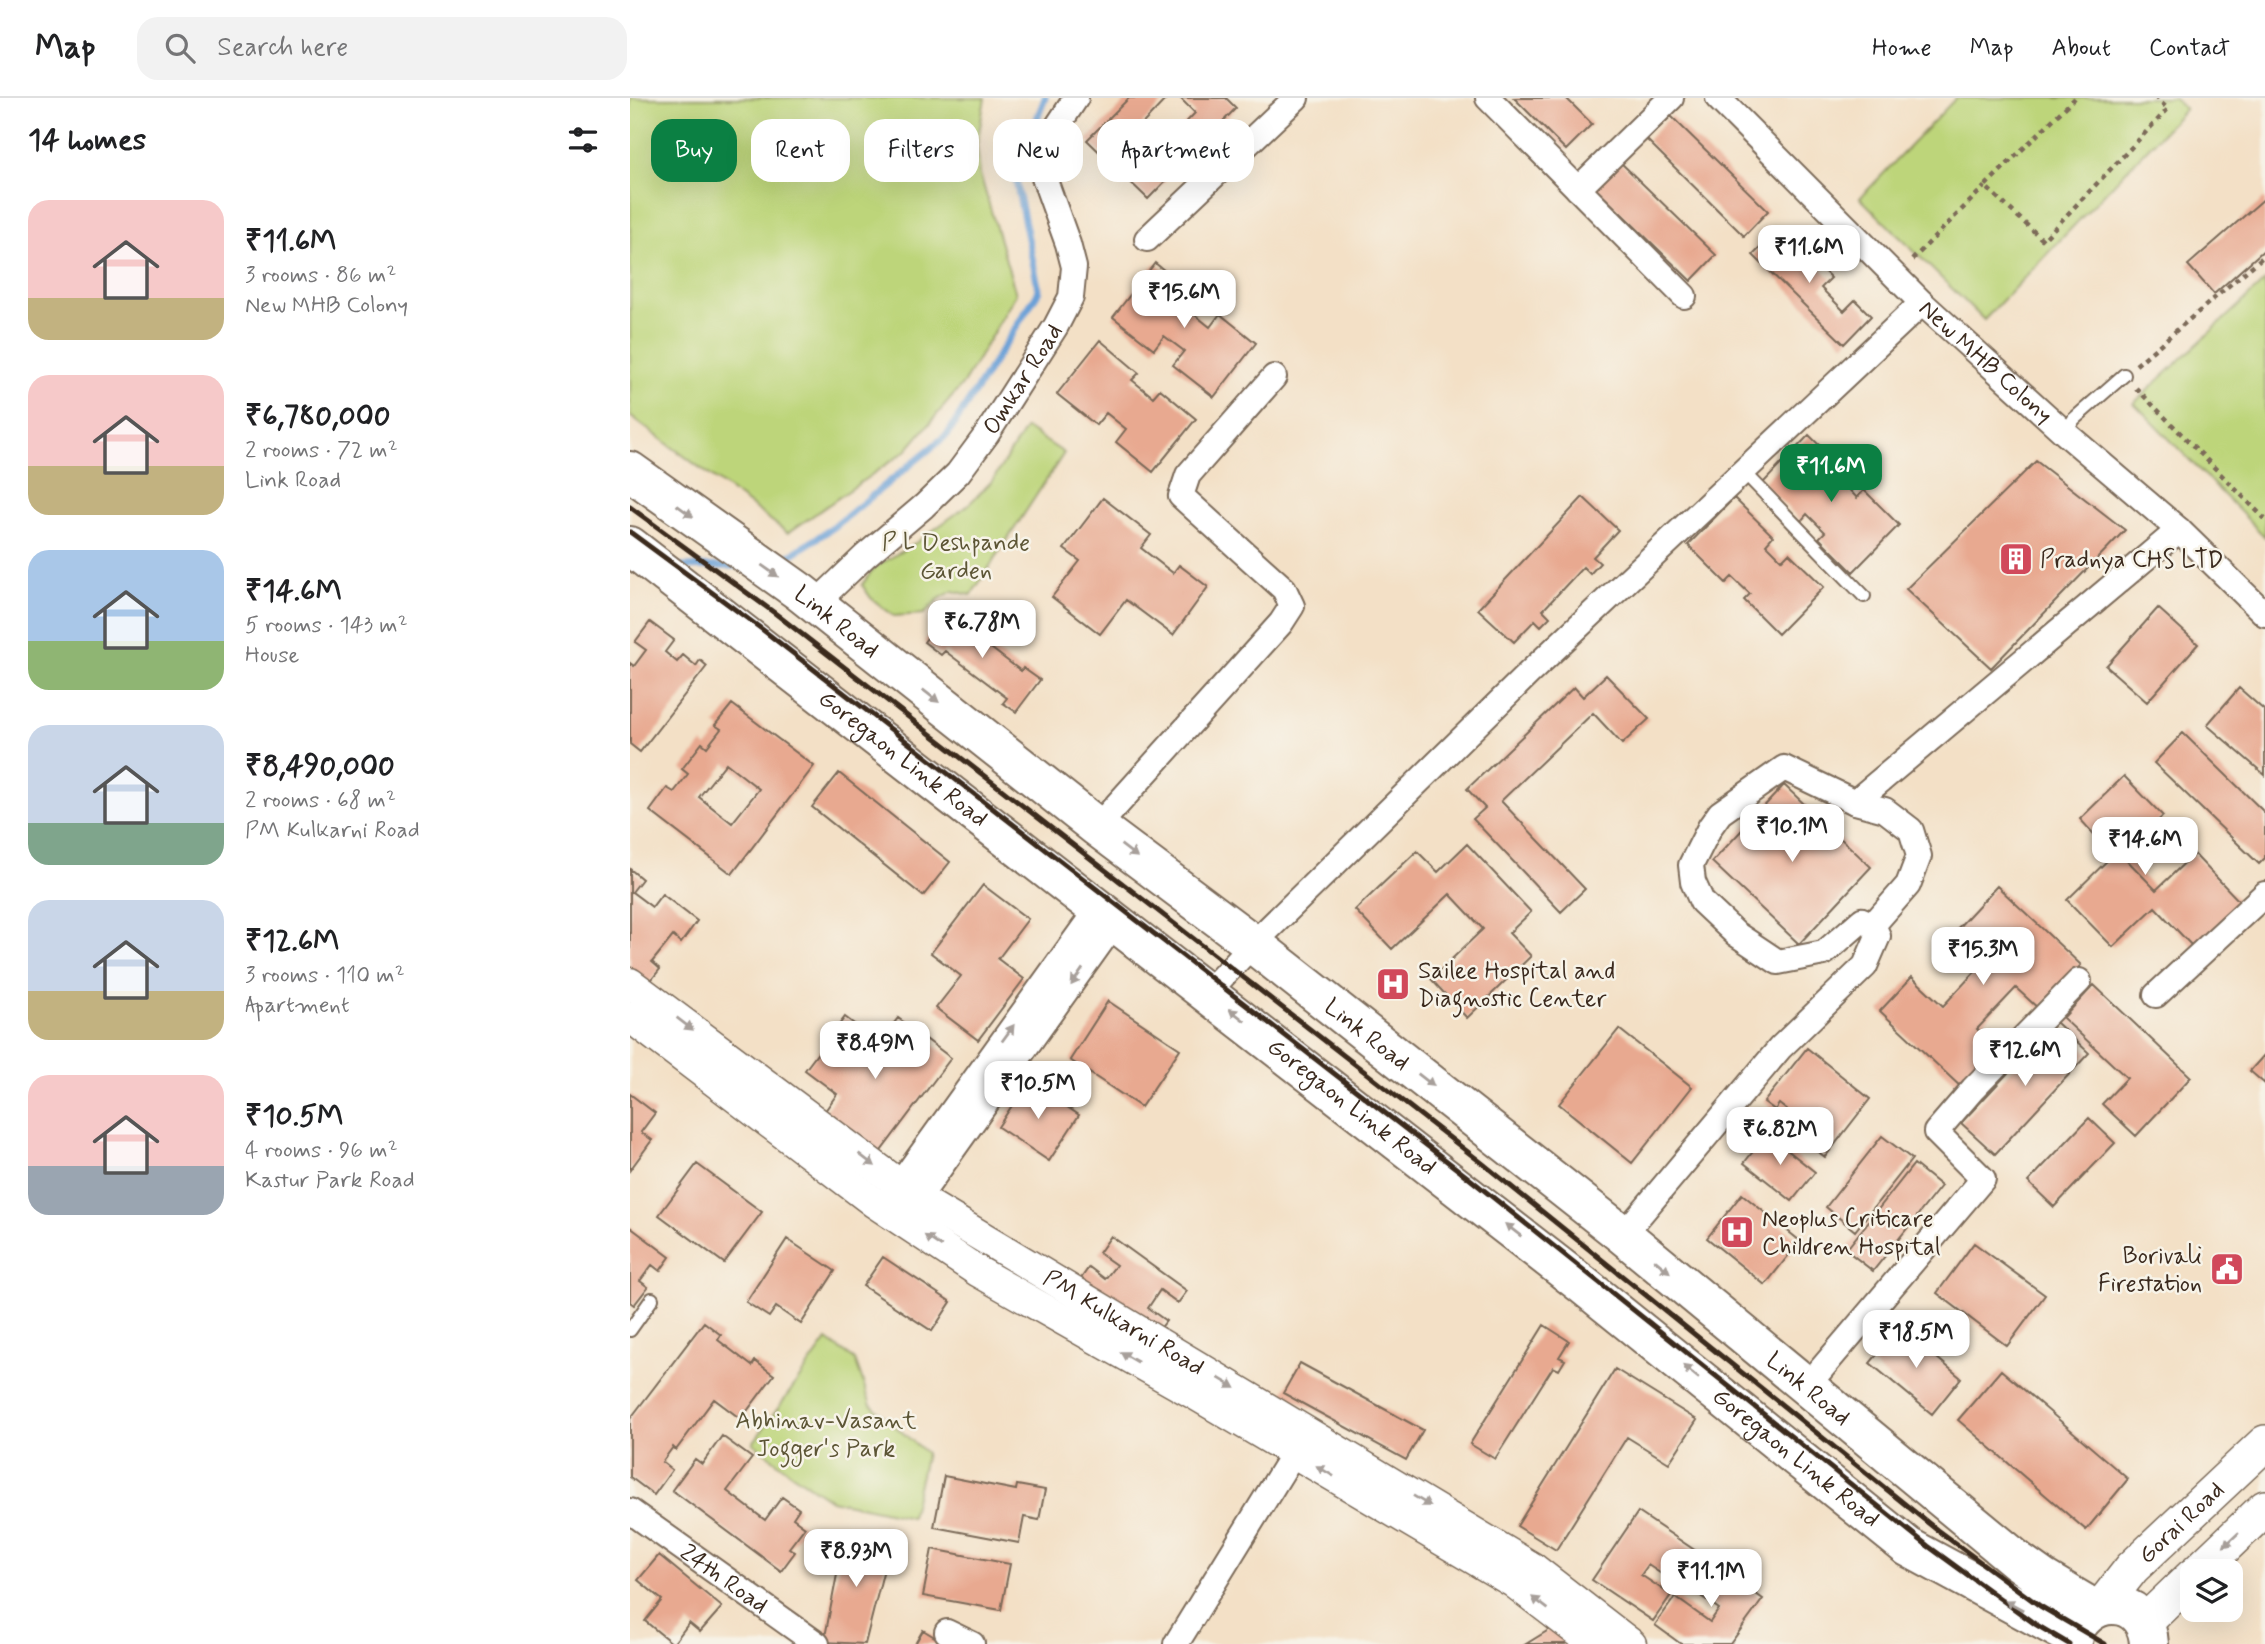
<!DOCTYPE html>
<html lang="en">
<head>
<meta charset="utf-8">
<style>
  :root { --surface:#fff; --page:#f2f2f2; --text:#202124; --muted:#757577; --line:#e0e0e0; --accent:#0b8043 }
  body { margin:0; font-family:Mynerve,sans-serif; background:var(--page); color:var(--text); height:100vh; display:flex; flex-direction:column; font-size:26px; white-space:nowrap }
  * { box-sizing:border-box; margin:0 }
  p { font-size:23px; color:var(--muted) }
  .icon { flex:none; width:38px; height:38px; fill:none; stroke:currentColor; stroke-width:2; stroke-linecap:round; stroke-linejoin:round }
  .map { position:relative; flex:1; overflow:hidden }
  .drawer { display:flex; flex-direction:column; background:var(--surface); width:630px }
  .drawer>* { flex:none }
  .banner { position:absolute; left:21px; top:21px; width:665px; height:63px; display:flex; gap:14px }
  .fabs { position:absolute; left:1550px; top:1461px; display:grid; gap:14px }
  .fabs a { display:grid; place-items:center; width:63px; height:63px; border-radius:14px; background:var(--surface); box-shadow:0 7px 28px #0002; font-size:35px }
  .price { position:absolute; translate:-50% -60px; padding:0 16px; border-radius:14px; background:#fff; color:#222; font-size:23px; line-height:46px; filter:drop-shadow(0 2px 4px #0008) }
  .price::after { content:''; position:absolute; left:50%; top:42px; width:21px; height:16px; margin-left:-10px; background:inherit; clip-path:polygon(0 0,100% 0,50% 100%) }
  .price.current { background:var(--accent); color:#fff }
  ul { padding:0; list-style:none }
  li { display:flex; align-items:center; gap:21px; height:175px; padding:0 28px }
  li span { display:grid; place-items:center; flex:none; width:196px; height:140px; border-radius:21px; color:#555 }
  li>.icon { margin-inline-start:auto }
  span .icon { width:84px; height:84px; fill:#fffc; stroke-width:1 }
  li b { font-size:30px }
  h2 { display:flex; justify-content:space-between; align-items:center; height:84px; padding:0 28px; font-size:30px }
  .pill { padding:0 24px; border-radius:21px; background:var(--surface); box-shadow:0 7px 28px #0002; font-size:24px; line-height:63px }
  .pill.current { background:var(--accent); color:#fff }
  header { display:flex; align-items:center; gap:42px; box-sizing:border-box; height:98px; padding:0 35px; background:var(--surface); border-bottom:2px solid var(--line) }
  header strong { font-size:33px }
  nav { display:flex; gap:38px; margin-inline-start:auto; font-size:24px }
  .search { width:490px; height:63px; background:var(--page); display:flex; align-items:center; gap:18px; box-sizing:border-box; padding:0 24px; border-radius:21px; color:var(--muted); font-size:26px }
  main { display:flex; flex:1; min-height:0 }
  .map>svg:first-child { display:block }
  .green { fill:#bdd57a; stroke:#7c804c; stroke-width:2 }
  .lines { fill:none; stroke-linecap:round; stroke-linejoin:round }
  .stream { stroke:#6aa0d7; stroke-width:7 }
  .building { fill:#e8a990; fill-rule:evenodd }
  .service-casing { stroke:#7b6a59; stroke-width:16 }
  .minor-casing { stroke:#7b6a59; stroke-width:28 }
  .tertiary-casing { stroke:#7b6a59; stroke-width:33 }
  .secondary-casing { stroke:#7b6a59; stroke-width:38 }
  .primary-casing { stroke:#7b6a59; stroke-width:42 }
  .path { stroke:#7b6a59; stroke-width:4.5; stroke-dasharray:5 5; stroke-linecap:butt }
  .service { stroke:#fff; stroke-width:12 }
  .minor { stroke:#fff; stroke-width:24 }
  .tertiary { stroke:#fff; stroke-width:30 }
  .secondary { stroke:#fff; stroke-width:35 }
  .primary { stroke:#fff; stroke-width:38 }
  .rail { stroke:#3b2a1e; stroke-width:5 }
  .oneway { fill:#a79f9a }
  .labels { text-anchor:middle; stroke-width:5; stroke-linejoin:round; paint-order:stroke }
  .street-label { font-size:24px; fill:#3b2a1e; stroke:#f7f3e8 }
  .park-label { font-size:24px; fill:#5c5535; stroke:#f7f3e8 }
  .poi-label { font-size:24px; fill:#3b2a1e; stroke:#f7f3e8; text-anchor:start }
</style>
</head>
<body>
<header>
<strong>Map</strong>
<div class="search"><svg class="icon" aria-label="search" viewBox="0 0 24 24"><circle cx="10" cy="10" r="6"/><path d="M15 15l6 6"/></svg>Search here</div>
<nav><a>Home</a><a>Map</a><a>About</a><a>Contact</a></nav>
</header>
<main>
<section class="drawer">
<h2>14 homes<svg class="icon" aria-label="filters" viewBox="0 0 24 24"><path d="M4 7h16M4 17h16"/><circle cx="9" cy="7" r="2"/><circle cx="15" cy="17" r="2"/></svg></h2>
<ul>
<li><span style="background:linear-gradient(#f6c9c9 70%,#c2b280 0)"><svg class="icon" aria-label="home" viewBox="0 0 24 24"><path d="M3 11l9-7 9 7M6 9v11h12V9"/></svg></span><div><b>₹11.6M</b><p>3 rooms · 86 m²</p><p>New MHB Colony</p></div></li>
<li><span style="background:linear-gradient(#f6c9c9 65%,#c2b280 0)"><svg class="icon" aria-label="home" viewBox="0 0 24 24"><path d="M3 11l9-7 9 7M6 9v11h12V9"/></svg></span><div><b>₹6,780,000</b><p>2 rooms · 72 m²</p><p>Link Road</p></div></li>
<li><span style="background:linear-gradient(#a9c7e8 65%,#8fb573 0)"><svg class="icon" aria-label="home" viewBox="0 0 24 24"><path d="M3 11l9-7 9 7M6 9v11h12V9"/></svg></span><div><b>₹14.6M</b><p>5 rooms · 143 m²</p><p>House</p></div></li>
<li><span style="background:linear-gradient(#c9d6e8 70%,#7fa58c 0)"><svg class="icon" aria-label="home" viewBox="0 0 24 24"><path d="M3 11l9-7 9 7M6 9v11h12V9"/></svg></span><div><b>₹8,490,000</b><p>2 rooms · 68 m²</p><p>PM Kulkarni Road</p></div></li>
<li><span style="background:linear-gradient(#c9d6e8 65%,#c2b280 0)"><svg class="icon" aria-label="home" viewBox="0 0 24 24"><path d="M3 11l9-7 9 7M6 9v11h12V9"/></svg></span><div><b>₹12.6M</b><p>3 rooms · 110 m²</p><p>Apartment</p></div></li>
<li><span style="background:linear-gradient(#f6c9c9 65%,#9aa5b1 0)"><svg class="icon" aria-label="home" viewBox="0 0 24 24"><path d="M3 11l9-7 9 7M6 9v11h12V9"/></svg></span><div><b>₹10.5M</b><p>4 rooms · 96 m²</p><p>Kastur Park Road</p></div></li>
</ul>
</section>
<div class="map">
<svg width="1635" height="1546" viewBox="0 0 1635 1546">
  <rect width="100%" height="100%" fill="#f7f3e8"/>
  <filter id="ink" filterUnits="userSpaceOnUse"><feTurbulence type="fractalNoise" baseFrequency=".0143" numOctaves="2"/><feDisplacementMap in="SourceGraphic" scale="14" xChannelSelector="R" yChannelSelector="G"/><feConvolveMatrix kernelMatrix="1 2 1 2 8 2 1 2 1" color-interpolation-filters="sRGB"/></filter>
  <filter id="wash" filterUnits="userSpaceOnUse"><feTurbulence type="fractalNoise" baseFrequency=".00686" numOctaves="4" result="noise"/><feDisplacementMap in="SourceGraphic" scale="28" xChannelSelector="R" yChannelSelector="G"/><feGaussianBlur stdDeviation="1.57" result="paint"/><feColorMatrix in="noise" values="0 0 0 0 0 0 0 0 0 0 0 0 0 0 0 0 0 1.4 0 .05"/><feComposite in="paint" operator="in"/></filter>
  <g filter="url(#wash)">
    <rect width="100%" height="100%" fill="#f3e0c6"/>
    <path class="green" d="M0 0H355L347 47 350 76 386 196 333 286 277 352 158 435 0 318Z
      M1326 0H1544L1555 11 1354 222 1230 100Z
      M1635 183V439L1504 305Z
      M396 330 434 355 341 497 323 493 309 501 294 516 264 518 241 500 232 487 244 470 287 444 338 407 362 383Z
      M197 1242 225 1262 241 1307 296 1355 281 1419 201 1402 162 1376 123 1345Z"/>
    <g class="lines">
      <path class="stream" d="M150 464 204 429 318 336 409 193 385 78 415 0
        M50 469 108 468"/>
    </g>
    <g id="blocks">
      <path class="building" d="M499 0H537L498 41 520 62 565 15 550 0H596L606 10 518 101 457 42Z
        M884 0H936L962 26 936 52Z
        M1041 18 1138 113 1114 138 1017 42Z
        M987 61 1086 157 1061 183 962 87Z
        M1635 100V151L1584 196 1558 167Z
        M1150 130 1201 180 1191 190 1214 213 1225 202 1241 218 1214 246 1123 157Z
        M525 165 569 200 559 212 580 229 590 216 626 245 584 299 543 267 554 253 534 238 524 251 483 219Z
        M470 242 509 275 502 282 523 299 530 291 566 321 523 374 486 344 496 331 476 315 466 327 427 296Z
        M1179 337 1218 376 1211 383 1227 400 1234 392 1269 427 1223 474 1189 440 1195 434 1177 416 1171 423 1133 385Z
        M1406 363 1495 432 1361 570 1276 491Z
        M953 399 988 432 963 459 970 465 960 476 953 469 913 512 920 519 911 528 905 522 884 544 848 511Z
        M473 400 521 437 511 450 543 475 549 467 578 489 543 537 496 502 470 536 422 499 450 463 434 451Z
        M1104 400 1143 438 1136 446 1152 462 1159 455 1194 489 1148 536 1114 502 1120 496 1102 479 1096 485 1058 447Z
        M1528 510 1568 546 1517 604 1476 568Z
        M318 512 338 528 336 531 391 573 393 570 410 582 386 614 373 605 377 600 315 553 311 557 294 544Z
        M20 524 44 542 35 554 47 564 53 557 66 568 70 562 77 568 10 654 0 646V565L4 568 16 552 5 544Z
        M976 577 1019 621 992 646 963 615 871 703 955 791 931 814 843 721 855 710 837 691 944 589 953 599Z
        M1609 590 1635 613V677L1577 627Z
        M102 606 184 668 102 776 20 713 37 690 44 694 58 676 52 671 72 645 77 649 91 631 85 627ZM96 665 129 691 102 725 69 699Z
        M1553 635 1635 715V760L1629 766 1524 665Z
        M209 675 320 764 293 798 182 709Z
        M1494 678 1533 718 1492 757 1526 792 1564 756 1611 805 1564 850 1525 809 1483 849 1437 802 1483 757 1450 721Z
        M1154 687 1241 769 1169 846 1082 764Z
        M837 746 901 814 879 835 901 858 837 920 801 881 853 831 820 796 762 851 725 812 787 753 808 774Z
        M0 771 12 781 2 794 22 809 32 796 67 823 51 845 43 838 22 864 30 871 14 891 0 880Z
        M353 787 398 821 368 861 394 881 348 942 306 910 331 878 301 855Z
        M1367 788 1451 867 1409 911 1386 890 1347 931 1369 953 1333 991 1250 913 1282 879 1313 908 1356 862 1325 833Z
        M1464 887 1561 979 1506 1038 1472 1006 1497 980 1433 920Z
        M478 903 550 951 511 1009 440 962Z
        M215 919 249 945 268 920 321 960 245 1061 190 1020 207 996 175 972Z
        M1426 924 1459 955 1365 1056 1331 1025Z
        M989 931 1062 989 1002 1065 929 1006Z
        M1177 950 1240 1001 1195 1059 1182 1049 1190 1038 1149 1006 1145 1012 1134 1004Z
        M1635 956V986L1620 973Z
        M398 983 449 1017 419 1063 368 1029Z
        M0 996 25 1015 11 1034 22 1042 0 1072Z
        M1459 1020 1485 1045 1424 1109 1398 1084Z
        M1137 1036 1185 1074 1162 1103 1114 1065Z
        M1252 1038 1282 1061 1225 1133 1196 1109Z
        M67 1066 132 1114 94 1165 29 1117Z
        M1284 1066 1311 1088 1243 1173 1216 1152Z
        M1112 1096 1170 1143 1135 1187 1077 1140Z
        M0 1129 40 1159 30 1173 22 1167 10 1183 18 1189 4 1207 0 1204Z
        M481 1138 557 1193 548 1205 530 1192 518 1210 536 1223 523 1240 448 1185 459 1169 475 1181 486 1167 469 1155Z
        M157 1141 205 1173 171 1226 146 1209 139 1219 116 1204Z
        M1344 1145 1415 1197 1377 1248 1307 1195Z
        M253 1159 321 1204 302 1233 233 1188Z
        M74 1224 91 1237 88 1242 122 1268 125 1263 144 1277 111 1321 84 1301 46 1352 43 1349 32 1364 42 1372 24 1397 0 1379V1321Z
        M914 1227 939 1243 929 1259 935 1262 929 1272 923 1269 865 1361 840 1346Z
        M1270 1229 1331 1280 1302 1316 1240 1265Z
        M670 1265 793 1332 776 1362 653 1295Z
        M985 1271 1067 1322 1039 1365 997 1339 926 1452 887 1428Z
        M1371 1272 1498 1381 1456 1432 1328 1322Z
        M92 1338 122 1360 97 1393 135 1422 152 1399 169 1411 163 1420 175 1429 159 1450 165 1454 151 1473 42 1392 65 1361 72 1366Z
        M314 1378 386 1392 387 1387 415 1392 409 1422 394 1419 389 1445 304 1429Z
        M1008 1414 1069 1455 1048 1487 1018 1467 1011 1477 1041 1497 1023 1523 962 1482Z
        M215 1435 261 1443 235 1546 194 1544Z
        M302 1451 380 1466 371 1512 293 1498Z
        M29 1457 92 1509 70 1534 59 1525 43 1546 15 1523 32 1502 8 1482Z
        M1074 1459 1133 1501 1100 1546H1051L1025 1527 1045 1499 1080 1524 1089 1511 1054 1486Z
        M927 1527 941 1543 935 1546H896Z
        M293 1532 316 1546H285Z"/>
    </g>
  </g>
  <g filter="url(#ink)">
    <use href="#blocks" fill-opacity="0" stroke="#7b6a59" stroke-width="2"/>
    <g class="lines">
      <g class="service-casing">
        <path id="service" d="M1435 335 1444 321 1494 277
          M1113 373 1234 498
          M0 1232 22 1201"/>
      </g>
      <g class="minor-casing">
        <g id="minor">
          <path d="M858 0 1054 198"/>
          <path id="s1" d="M1088 0 1292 205 1435 335 1549 432 1635 516"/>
          <path d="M948 91 1041 0"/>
          <path d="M517 141 666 0"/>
          <path id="s2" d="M185 506 235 458 294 408 328 375 357 336 426 228 441 199 444 169 438 146 411 71 417 44 446 0"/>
          <path d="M1225 704 1549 432"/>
          <path d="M467 729 651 525 662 508 654 491 551 398 558 377 644 279"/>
          <path d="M578 894 623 846 899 575 1292 205"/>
          <path d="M1526 897 1635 796"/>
          <path d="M259 1101 468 810"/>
          <path d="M277 1116 486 823"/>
          <path d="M993 1137 1150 950 1235 868 1248 838 1243 827 1232 822 1194 855 1148 864 1106 836 1072 804 1063 784 1061 767 1080 729 1090 715 1154 670 1225 704 1255 712 1281 732 1289 758 1278 787 1243 827"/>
          <path d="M1177 1288 1353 1081 1306 1034 1343 991 1449 883"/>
          <path id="s3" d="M0 1413 187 1546"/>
          <path d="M317 1534 342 1546"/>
          <path d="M546 1546 674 1338"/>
        </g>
      </g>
      <g class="tertiary-casing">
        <g id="tertiary">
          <path id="s4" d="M0 885 289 1101 903 1470 1001 1546"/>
          <path d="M0 919 245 1105 349 1174 566 1297 883 1484 964 1546"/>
        </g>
      </g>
      <g class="secondary-casing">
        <g id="secondary">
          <path d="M1568 1474 1635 1410"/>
          <path id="s5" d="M1473 1507 1502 1470 1635 1345"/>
          <path d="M1514 1525 1563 1478"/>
        </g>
      </g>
      <g class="primary-casing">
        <g id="primary">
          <path id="s6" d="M0 373 170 494 467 729 623 846 993 1137 1388 1463 1412 1480 1464 1511"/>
          <path id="s7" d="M0 448 953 1187 1278 1449 1444 1539"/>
          <path d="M1448 1527C1471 1493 1517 1504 1519 1546"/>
        </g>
      </g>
      <path class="path" d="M1445 0 1355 88 1413 142 1538 11 1526 0
        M1282 162 1355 88
        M1506 267 1635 157
        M1506 290 1635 421"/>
      <use href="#service" class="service"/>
      <use href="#minor" class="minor"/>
      <use href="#tertiary" class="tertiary"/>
      <use href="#secondary" class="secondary"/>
      <use href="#primary" class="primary"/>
      <path class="rail" d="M0 409 146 516 852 1065 1307 1432 1410 1508 1475 1546
        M0 434 133 532 840 1081 1298 1448 1405 1526 1439 1546"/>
    </g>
    <defs><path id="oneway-solid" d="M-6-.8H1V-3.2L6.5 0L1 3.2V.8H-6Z" transform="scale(1.75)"/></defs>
    <g class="oneway">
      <use href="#oneway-solid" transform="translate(55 413) rotate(36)"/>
      <use href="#oneway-solid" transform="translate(140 473) rotate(35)"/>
      <use href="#oneway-solid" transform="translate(301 598) rotate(38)"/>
      <use href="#oneway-solid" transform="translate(499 753) rotate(37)"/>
      <use href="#oneway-solid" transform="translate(447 879) rotate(125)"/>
      <use href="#oneway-solid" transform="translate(607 917) rotate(-142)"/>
      <use href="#oneway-solid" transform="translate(55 926) rotate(37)"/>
      <use href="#oneway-solid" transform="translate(378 935) rotate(-54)"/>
      <use href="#oneway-solid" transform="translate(796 982) rotate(38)"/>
      <use href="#oneway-solid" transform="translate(237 1062) rotate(37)"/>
      <use href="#oneway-solid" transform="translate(883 1132) rotate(-142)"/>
      <use href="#oneway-solid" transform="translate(303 1143) rotate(-146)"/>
      <use href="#oneway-solid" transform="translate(1032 1168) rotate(39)"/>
      <use href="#oneway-solid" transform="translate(499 1259) rotate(-150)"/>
      <use href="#oneway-solid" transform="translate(1061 1274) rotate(-141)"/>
      <use href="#oneway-solid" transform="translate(597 1285) rotate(31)"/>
      <use href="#oneway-solid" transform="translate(695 1373) rotate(-149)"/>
      <use href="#oneway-solid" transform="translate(792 1403) rotate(31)"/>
      <use href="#oneway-solid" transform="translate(1601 1442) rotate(137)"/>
      <use href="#oneway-solid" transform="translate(910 1505) rotate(-143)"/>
      <use href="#oneway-solid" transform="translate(1384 1507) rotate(-151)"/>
    </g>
  </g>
  <defs>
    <g id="building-square" transform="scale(1.75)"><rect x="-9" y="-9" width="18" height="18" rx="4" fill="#d1495b" stroke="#f7f3e8"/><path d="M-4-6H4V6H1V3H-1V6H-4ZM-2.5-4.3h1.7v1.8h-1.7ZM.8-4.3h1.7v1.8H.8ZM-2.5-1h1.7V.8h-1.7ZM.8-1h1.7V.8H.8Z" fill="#fff"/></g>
    <g id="hospital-square" transform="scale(1.75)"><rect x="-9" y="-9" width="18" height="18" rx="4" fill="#d1495b" stroke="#f7f3e8"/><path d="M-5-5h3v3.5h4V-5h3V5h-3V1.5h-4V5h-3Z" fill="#fff"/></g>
    <g id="civic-square" transform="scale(1.75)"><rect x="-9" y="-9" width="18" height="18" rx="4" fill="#d1495b" stroke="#f7f3e8"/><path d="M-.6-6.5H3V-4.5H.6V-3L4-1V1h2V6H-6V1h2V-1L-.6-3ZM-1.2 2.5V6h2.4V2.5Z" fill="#fff"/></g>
  </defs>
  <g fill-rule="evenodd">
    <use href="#building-square" x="1386" y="461"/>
    <use href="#hospital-square" x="763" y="886"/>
    <use href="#hospital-square" x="1107" y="1134"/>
    <use href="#civic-square" x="1597" y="1171"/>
  </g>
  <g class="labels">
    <g class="street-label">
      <text dy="8" stroke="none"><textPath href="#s1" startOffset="376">New MHB Colony</textPath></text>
      <text dy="8" stroke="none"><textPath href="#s2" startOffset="308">Omkar Road</textPath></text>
      <text dy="8" stroke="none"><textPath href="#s6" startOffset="256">Link Road</textPath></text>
      <text dy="8" stroke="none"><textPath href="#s7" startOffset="346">Goregaon Link Road</textPath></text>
      <text dy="8" stroke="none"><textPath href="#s6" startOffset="928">Link Road</textPath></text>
      <text dy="8" stroke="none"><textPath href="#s7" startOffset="914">Goregaon Link Road</textPath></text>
      <text dy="8" stroke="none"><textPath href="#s4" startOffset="600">PM Kulkarni Road</textPath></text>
      <text dy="8" stroke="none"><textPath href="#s6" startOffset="1494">Link Road</textPath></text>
      <text dy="8" stroke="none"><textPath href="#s7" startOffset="1480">Goregaon Link Road</textPath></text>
      <text dy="8" stroke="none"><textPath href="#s5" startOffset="114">Gorai Road</textPath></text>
      <text dy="8" stroke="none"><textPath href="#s3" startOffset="116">24th Road</textPath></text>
    </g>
    <g class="park-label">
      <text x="326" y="452">P L Deshpande<tspan x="326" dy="28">Garden</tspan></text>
      <text x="196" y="1330">Abhinav-Vasant<tspan x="196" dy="28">Jogger's Park</tspan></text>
    </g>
    <g class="poi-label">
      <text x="1410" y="469">Pradnya CHS LTD</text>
      <text x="788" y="880">Sailee Hospital and<tspan x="788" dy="28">Diagnostic Center</tspan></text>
      <text x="1132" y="1128">Neoplus Criticare<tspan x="1132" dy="28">Children Hospital</tspan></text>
      <text x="1572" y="1165" text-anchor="end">Borivali<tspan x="1572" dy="28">Firestation</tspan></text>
    </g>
  </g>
</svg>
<div class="fabs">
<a><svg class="icon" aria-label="layers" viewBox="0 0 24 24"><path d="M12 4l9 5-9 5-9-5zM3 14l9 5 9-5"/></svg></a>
</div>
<b class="price" style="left:1179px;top:187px">₹11.6M</b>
<b class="price" style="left:554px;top:232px">₹15.6M</b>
<b class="price current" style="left:1201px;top:406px">₹11.6M</b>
<b class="price" style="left:352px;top:562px">₹6.78M</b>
<b class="price" style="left:1162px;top:766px">₹10.1M</b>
<b class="price" style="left:1515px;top:779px">₹14.6M</b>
<b class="price" style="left:1353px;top:889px">₹15.3M</b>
<b class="price" style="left:245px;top:983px">₹8.49M</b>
<b class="price" style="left:1395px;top:990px">₹12.6M</b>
<b class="price" style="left:408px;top:1023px">₹10.5M</b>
<b class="price" style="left:1150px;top:1069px">₹6.82M</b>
<b class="price" style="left:1286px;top:1272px">₹18.5M</b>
<b class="price" style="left:226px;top:1491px">₹8.93M</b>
<b class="price" style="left:1081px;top:1511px">₹11.1M</b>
<div class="banner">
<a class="pill current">Buy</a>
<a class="pill">Rent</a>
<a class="pill">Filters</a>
<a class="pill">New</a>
<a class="pill">Apartment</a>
</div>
</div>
</main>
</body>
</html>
